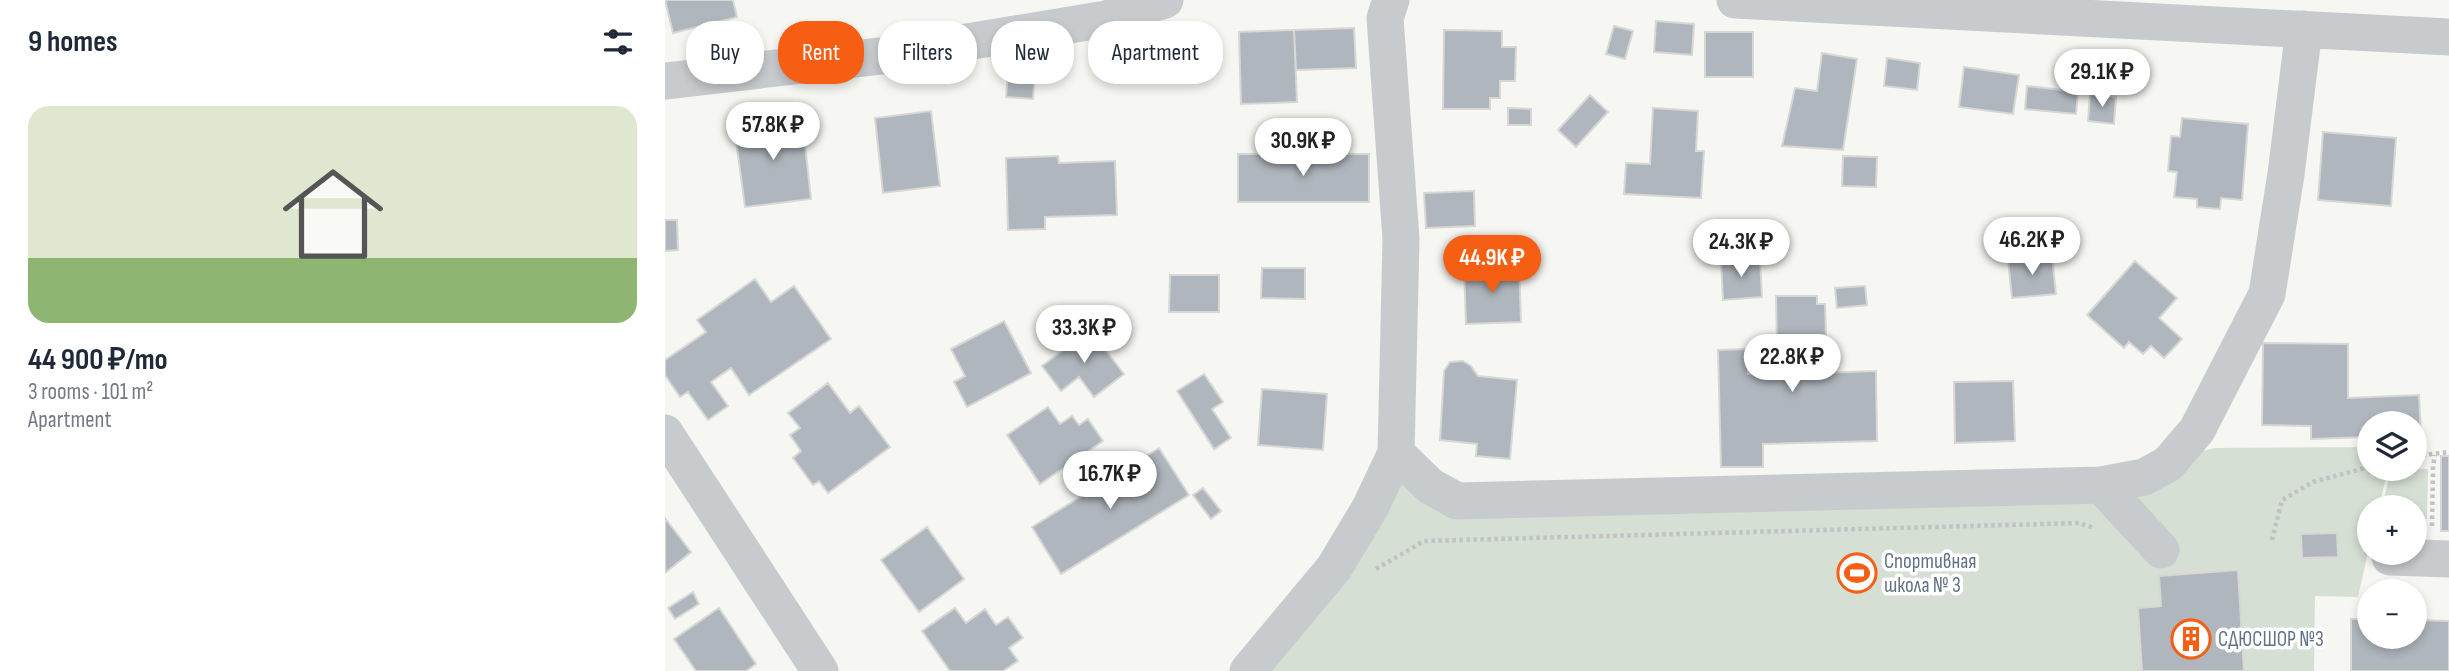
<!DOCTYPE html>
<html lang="en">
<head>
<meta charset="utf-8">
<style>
  :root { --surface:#fff; --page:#f2f2f3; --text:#1f2937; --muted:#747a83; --accent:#f55e13 }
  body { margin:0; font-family:"Sofia Sans Condensed",sans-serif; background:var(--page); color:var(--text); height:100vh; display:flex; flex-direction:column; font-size:26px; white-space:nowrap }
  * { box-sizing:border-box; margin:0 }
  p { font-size:23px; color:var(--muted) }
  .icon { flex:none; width:38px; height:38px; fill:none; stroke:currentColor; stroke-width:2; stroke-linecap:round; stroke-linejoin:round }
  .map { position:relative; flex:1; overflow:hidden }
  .side { display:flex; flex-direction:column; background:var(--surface); width:665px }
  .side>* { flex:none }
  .banner { position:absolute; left:21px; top:21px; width:665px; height:63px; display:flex; gap:14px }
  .tools { position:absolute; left:1692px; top:411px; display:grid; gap:14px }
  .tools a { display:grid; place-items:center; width:70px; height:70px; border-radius:50%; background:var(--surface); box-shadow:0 4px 10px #0003; font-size:35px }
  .price { position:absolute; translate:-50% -60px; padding:0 16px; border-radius:24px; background:#fff; color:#222; font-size:23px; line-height:46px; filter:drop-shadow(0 2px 4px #0008) }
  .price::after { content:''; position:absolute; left:50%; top:42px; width:21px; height:16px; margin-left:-10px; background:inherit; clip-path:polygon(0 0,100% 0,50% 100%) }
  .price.current { background:var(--accent); color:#fff }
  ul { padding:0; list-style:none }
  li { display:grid; align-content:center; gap:14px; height:371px; padding:0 28px }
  li span { display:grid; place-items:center; height:217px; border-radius:21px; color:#555 }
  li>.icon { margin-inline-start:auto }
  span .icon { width:126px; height:126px; fill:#fffc; stroke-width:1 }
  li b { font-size:30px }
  h2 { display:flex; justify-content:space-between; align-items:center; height:84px; padding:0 28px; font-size:30px }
  .tag { padding:0 24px; border-radius:28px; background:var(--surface); box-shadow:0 4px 10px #0003; font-size:24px; line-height:63px }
  .tag.current { background:var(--accent); color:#fff }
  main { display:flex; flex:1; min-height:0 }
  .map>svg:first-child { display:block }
  .green { fill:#d6dfd3 }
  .building { fill:#afb6bd; stroke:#d7d7d5; stroke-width:2 }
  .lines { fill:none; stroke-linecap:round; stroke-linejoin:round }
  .path { stroke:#c0c2c4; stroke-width:4.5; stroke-dasharray:3.5 3.5; stroke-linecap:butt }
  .minor { stroke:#c8cbce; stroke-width:37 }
  .labels { text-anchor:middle; stroke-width:7; stroke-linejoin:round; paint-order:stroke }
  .poi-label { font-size:21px; fill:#627286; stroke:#fff; text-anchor:start }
</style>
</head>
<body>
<main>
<section class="side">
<h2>9 homes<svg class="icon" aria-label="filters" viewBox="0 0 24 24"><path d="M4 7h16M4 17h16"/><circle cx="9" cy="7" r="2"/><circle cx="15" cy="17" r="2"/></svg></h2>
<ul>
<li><span style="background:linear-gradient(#dfe7d0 70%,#8fb573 0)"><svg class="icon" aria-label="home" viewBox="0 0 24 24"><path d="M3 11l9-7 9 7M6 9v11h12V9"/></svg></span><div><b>44 900 ₽/mo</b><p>3 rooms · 101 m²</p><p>Apartment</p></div></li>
</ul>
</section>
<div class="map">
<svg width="1784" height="671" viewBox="0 0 1784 671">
  <rect width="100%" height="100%" fill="#f6f6f2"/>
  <path class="green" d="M1704 447V469H1723L1714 507 1704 508V548L1693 597 1650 596 1649 671H585L721 468 753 484 1460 494 1537 451 1550 448Z
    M1726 469H1763L1762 519H1750V508L1717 507Z"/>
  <path class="building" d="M0 0H68L72 17 8 33Z
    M991 21 1029 24 1027 55 989 52Z
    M949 26 968 31 960 59 941 54Z
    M689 28 691 68 631 70 629 30Z
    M629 30 632 102 576 104 574 32Z
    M779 30 837 31V47H851L850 81H835V98H825V109H778Z
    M1040 32H1088V77H1040Z
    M539 39 541 81 504 82 503 40Z
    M1157 53 1192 59 1178 150 1117 146 1130 88 1152 91Z
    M1222 58 1255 63 1252 90 1219 86Z
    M1299 67 1354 75 1348 114 1294 107Z
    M343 72 370 75 368 99 341 97Z
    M1362 86 1413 92 1411 114 1360 109Z
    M1425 94 1451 97 1449 124 1423 121Z
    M925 95 943 112 911 147 893 130Z
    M843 108 866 109V125H843Z
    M988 108 1033 111 1031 151H1039L1036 198 959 194 961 163 985 164Z
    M266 111 275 186 218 193 210 118Z
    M137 118 146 199 80 207 69 126Z
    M1517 118 1583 124 1577 200 1556 198 1555 209 1532 207V199L1509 197 1512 172 1503 171 1506 136 1515 137Z
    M1658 132 1731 138 1726 206 1653 200Z
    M573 154H704V202H573Z
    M393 156 394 163 450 161 452 215 380 217V229L343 230 341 158Z
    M1178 156 1212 157 1211 187 1177 186Z
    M809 191 810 226 761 228 759 193Z
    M0 220H12L13 250 0 251Z
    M1387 256 1391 294 1347 298 1343 260Z
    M1095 259 1097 297 1058 300 1056 261Z
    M1470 261 1512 298 1494 318 1517 339 1499 358 1486 346 1478 354 1464 342 1459 348 1422 315Z
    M854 265 856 322 801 324 799 267Z
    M597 268H640V299L596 298Z
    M505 275H554V312H504Z
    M90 279 106 302 129 286 166 339 84 395 66 368 46 382 63 406 43 420 23 392 15 397 0 375V360L41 332 32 320Z
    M1200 286 1202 305 1172 308 1170 288Z
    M1111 296H1152V304H1160L1161 335H1153L1154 373 1211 371 1212 441 1098 444V467H1056L1053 350 1082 349 1083 374 1124 373V346H1112Z
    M339 321 366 373 302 407 289 382 300 376 286 349Z
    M425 330 459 374 429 397 414 377 396 391 377 366Z
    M1598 343 1683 344V398L1754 395 1756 435H1750V424H1704V437L1646 439V426L1597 425Z
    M798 361 806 366 813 376 852 380 845 459 811 456 812 444 775 440 779 371 785 362Z
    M539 374 558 402 547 409 566 438 549 449 512 391Z
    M1348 381 1350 441 1290 443 1289 382Z
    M163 383 185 413 194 406 225 447 163 493 154 481 148 485 128 458 136 451 125 435 135 428 123 413Z
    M597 389 662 394 658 450 593 445Z
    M383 407 395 424 407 416 414 425 423 419 438 441 375 484 342 435Z
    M494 448 524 495 396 574 367 527Z
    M1776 456H1784V531H1776Z
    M538 488 556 511 546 519 528 495Z
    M0 518 26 552 0 573Z
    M262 527 299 579 254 612 216 560Z
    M1672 533 1673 557 1637 558 1636 534Z
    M1573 570 1579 671H1477L1473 608 1496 606 1494 576Z
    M28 592 34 604 10 619 3 608Z
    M54 608 91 664 81 671H31L9 639Z
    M290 608 301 623 320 609 331 625 343 617 358 638 344 648 353 661 338 671H285L257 631Z
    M1686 619H1704V637H1750V620L1784 621V671H1686Z"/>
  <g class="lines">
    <path class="path" d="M1750 456 1784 452
      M1767 526 1768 466 1770 455
      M1607 540 1617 500 1648 482 1704 467
      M711 569 759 541 1414 523 1429 528"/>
    <path class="minor" d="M1070 0 1784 37
      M0 81 224 55 441 19 500 0
      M0 433 155 671
      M731 453 765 486 792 501 1436 485 1479 477 1503 464 1532 430 1602 294 1621 174 1639 29
      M1436 485 1496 550
      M1725 557 1784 559
      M583 671 669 568 705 508 731 453 736 239 720 18 726 0"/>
  </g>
  <defs>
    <g id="stadium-ring" transform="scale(2.0125)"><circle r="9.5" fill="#fff" stroke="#f55e13" stroke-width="1.5"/><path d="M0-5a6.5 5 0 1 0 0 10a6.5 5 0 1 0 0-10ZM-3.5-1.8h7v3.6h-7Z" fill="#f55e13"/></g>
    <g id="building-ring" transform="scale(2.0125)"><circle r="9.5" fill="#fff" stroke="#f55e13" stroke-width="1.5"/><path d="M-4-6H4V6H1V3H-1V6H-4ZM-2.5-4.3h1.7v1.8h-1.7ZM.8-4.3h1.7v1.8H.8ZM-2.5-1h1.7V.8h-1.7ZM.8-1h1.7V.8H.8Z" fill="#f55e13"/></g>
  </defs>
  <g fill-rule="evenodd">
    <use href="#stadium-ring" x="1192" y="573"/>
    <use href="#building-ring" x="1526" y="639"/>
  </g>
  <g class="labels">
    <g class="poi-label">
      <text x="1219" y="568">Спортивная<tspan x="1219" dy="24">школа № 3</tspan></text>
      <text x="1553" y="646">СДЮСШОР №3</text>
    </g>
  </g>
</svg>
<div class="tools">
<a><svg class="icon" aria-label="layers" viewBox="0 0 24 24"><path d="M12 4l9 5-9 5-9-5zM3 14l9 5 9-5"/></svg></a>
<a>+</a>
<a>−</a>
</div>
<b class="price" style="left:1437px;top:109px">29.1K ₽</b>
<b class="price" style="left:108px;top:162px">57.8K ₽</b>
<b class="price" style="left:638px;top:178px">30.9K ₽</b>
<b class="price" style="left:1367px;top:277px">46.2K ₽</b>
<b class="price" style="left:1076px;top:279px">24.3K ₽</b>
<b class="price current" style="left:827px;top:295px">44.9K ₽</b>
<b class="price" style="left:419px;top:365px">33.3K ₽</b>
<b class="price" style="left:1127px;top:394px">22.8K ₽</b>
<b class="price" style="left:445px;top:511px">16.7K ₽</b>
<div class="banner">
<a class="tag">Buy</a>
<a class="tag current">Rent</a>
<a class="tag">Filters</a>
<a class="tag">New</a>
<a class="tag">Apartment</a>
</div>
</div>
</main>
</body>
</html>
